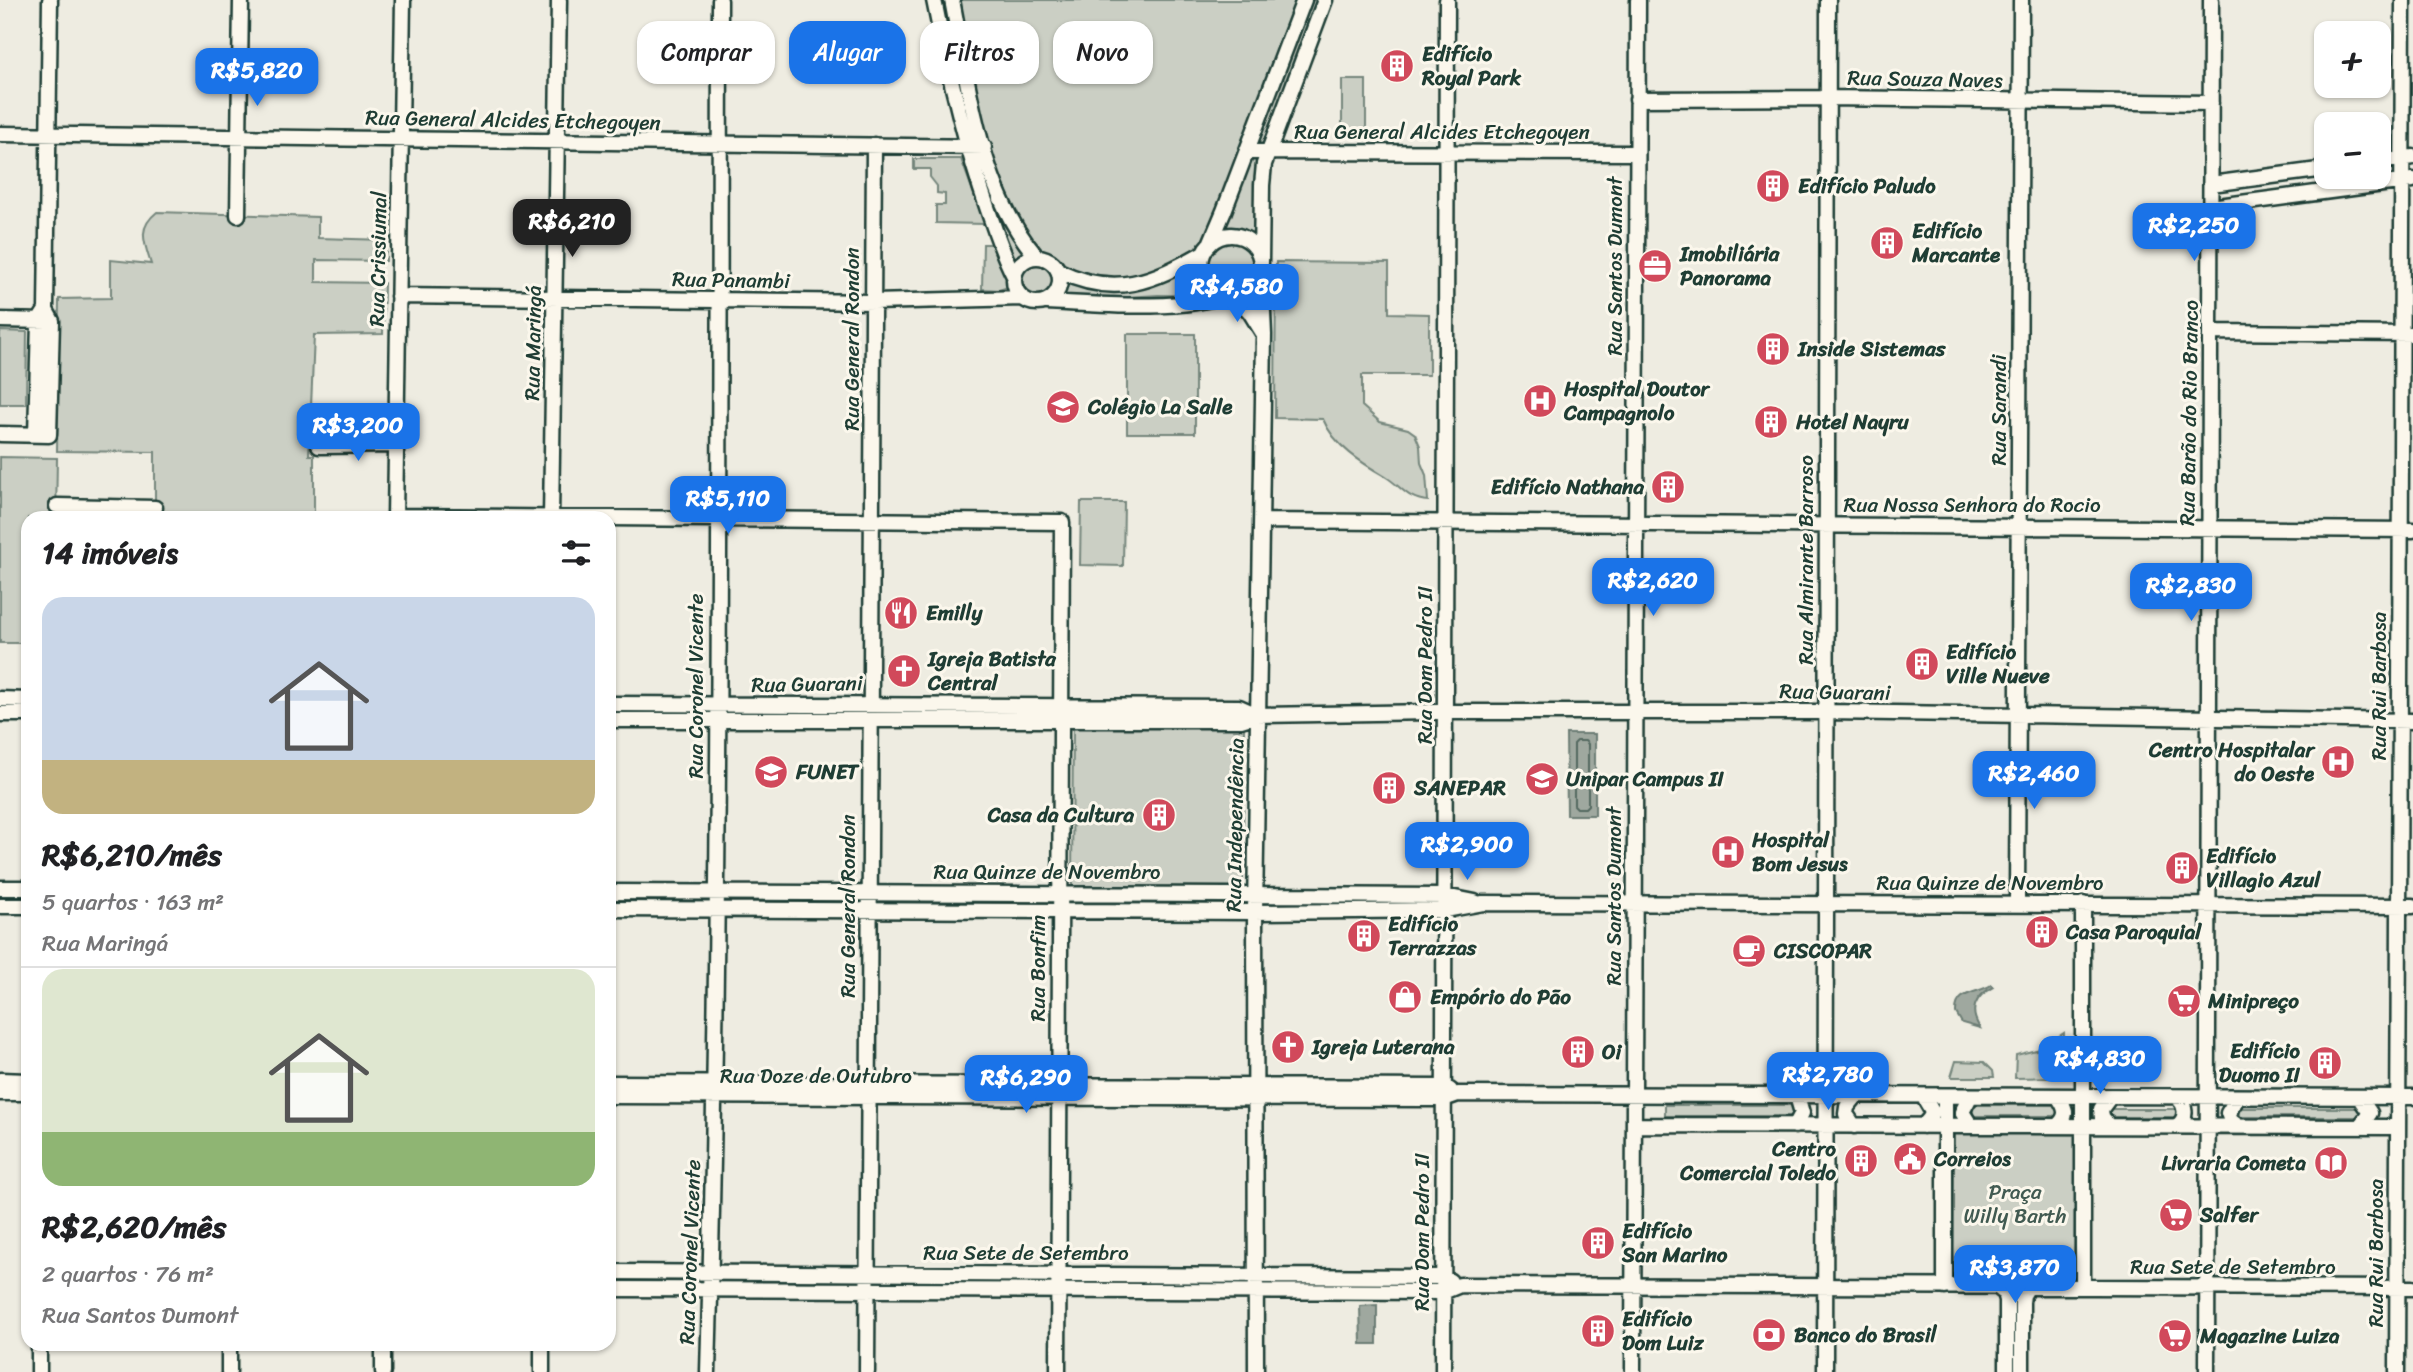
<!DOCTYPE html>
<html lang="pt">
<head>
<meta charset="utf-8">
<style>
  :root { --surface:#fff; --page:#f2f2f2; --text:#202124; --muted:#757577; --line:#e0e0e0; --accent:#1a73e8 }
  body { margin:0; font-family:Sriracha,sans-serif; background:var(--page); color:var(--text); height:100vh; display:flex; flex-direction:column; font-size:26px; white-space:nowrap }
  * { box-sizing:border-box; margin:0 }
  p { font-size:23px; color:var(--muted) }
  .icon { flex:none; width:38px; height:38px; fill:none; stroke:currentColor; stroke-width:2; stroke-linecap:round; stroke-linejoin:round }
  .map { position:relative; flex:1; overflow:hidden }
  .side { position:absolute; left:21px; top:511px; width:595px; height:840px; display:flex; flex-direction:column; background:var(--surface); border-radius:21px; box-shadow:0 2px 5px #0004 }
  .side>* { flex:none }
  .guide { position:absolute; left:637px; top:21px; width:665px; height:63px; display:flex; gap:14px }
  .controls { position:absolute; left:2314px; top:21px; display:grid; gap:14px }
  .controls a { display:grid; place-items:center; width:77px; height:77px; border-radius:14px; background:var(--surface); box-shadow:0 2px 5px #0004; font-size:35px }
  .price { position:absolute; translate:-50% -60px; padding:0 16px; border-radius:14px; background:var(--accent); color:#fff; font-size:23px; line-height:46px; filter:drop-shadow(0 2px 4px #0008) }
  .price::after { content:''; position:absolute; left:50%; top:42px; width:21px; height:16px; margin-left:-10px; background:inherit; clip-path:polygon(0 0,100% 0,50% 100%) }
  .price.on { background:#222; color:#fff }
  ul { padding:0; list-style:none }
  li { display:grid; align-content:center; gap:14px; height:371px; padding:0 21px }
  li+li { border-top:2px solid var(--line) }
  li span { display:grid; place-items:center; height:217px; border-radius:21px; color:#555 }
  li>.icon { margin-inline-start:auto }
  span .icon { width:126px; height:126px; fill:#fffc; stroke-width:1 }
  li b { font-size:30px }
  h2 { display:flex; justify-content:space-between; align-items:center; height:84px; padding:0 21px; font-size:30px }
  .chip { padding:0 24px; border-radius:21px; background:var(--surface); box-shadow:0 2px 5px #0004; font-size:24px; line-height:63px }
  .chip.on { background:var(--accent); color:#fff }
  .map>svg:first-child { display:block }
  .green { fill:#cbcfc4; stroke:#75867c; stroke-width:2 }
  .water { fill:#9fa89f; stroke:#6c7d74; stroke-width:2 }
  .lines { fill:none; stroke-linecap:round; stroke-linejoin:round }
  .shore { stroke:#52685f; stroke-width:2 }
  .minor-casing { stroke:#1f3d34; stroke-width:19 }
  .minor { stroke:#fbf7ec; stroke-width:14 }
  .labels { text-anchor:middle; stroke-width:6; stroke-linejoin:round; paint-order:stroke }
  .poi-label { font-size:21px; font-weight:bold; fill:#1f3d34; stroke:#fbf7ec; text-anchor:start }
  .street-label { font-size:21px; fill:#1f3d34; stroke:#fbf7ec }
  .park-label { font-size:21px; fill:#415a51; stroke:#fbf7ec }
</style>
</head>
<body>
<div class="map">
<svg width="2413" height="1372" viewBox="0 0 2413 1372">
  <rect width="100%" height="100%" fill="#eeece1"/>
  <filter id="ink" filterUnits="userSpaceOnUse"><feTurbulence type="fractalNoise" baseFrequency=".0143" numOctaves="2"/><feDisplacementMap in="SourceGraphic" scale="14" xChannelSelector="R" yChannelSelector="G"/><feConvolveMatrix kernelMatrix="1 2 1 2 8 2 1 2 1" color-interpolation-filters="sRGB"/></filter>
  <g filter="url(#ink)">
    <path class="green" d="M937 0H1325L1259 159 1258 272 1240 288 1226 289 1216 296 1158 295 1033 303 1011 263 971 133Z
      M1342 80H1366V131H1342Z
      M914 159H961L985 224 936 223V205H945V194L937 193V186L930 177V169H914Z
      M157 212 318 217V238L386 240V261L316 260V282L384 283 383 334 314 335 309 455H314V518H116V513H155V452L57 451 59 299 111 298V260L151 264C144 242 137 228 157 212Z
      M983 244H996L1010 279 1008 287 999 290 982 289Z
      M1276 262 1389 263V313L1429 314V375H1362V406L1380 422 1408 429 1415 434 1420 446 1421 463 1426 475 1428 501C1408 500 1402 487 1386 477 1362 463 1334 446 1323 419L1275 418Z
      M0 331 27 332 26 404H0Z
      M1127 334H1195V433H1127Z
      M0 457 57 458 56 518H28V643H0Z
      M1081 502H1124L1123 566 1080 565Z
      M1073 726 1244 727 1243 887 1072 886Z
      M2064 1033 2063 1073 2060 1077 2015 1078 2016 1055 2040 1049Z
      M1956 1061 1984 1062 1993 1071 1994 1077H1951Z
      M1665 1105H1794V1116H1665Z
      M1973 1105H2058V1116H1973Z
      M2239 1108H2362V1117H2239Z
      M2110 1109H2180V1117H2110Z
      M1954 1131H2076L2074 1278 1953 1277Z"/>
    <path class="water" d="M1566 734H1595V815H1567Z
      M1991 985 1993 987C1974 997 1969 1011 1980 1028L1962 1023 1956 1013C1955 990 1978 994 1991 985Z
      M1377 1305V1344H1361L1360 1306Z"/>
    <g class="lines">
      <path class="shore" d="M1577 741H1585L1588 744V805L1585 808H1577L1574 805V744Z"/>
      <g class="minor-casing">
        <path id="minor" d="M934 0C948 72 964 141 988 210 996 233 1003 255 1014 276
          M952 0C968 82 980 192 1037 257
          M1637 99 1827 98 2211 103
          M0 134 984 147
          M1247 152 1637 153
          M2378 162 2413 157
          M2211 184 2326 169
          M2211 207 2413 180
          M238 215 241 0
          M1201 265a30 30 0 1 1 60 0a30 30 0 1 1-60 0Z
          M1210 244 1224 211 1304 0
          M1014 280a23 23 0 1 1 46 0a23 23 0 1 1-46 0Z
          M1261 263 1262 185 1264 164 1325 0
          M1059 271C1115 298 1152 282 1203 253
          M1235 295 1250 312 1263 333
          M398 296 874 302 1022 298
          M1047 302C1094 304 1182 312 1224 295
          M0 320 47 321
          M2211 332 2413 334
          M0 434 49 435 52 321 46 310 50 0
          M36 435 39 321 46 310
          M319 446 396 445
          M57 506 155 508
          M395 516 1062 522 1058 1372
          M395 518 403 0
          M551 518 559 0
          M1261 521 2413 530
          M0 699 28 700
          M609 704 1239 707 1257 715
          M0 714H28
          M609 720H1241L1257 715 1431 712H1828L2413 721
          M0 888H28
          M609 892 1445 896 1475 902
          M2017 904 2021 0
          M2083 904V1287
          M0 906H28
          M609 909 1255 912 1445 910 1483 903 2413 906
          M0 1080 28 1081
          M609 1083 1444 1087 1450 1090
          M0 1093H28
          M609 1096 1428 1099H1444L1458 1094 2413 1097
          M1923 1096 1932 1111 1930 1118 1923 1126
          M1945 1096V1287
          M1970 1097 1962 1112 1971 1126
          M2177 1097C2186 1105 2188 1118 2177 1126
          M2238 1097 2228 1113 2231 1121 2238 1126
          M2359 1097 2370 1113 2360 1126
          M1634 1125 2398 1127
          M1795 1126 1802 1113 1797 1096
          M1854 1126 1846 1114 1847 1107 1856 1096
          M2057 1126C2069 1116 2066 1108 2058 1097
          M2109 1126 2102 1118 2101 1109 2110 1097
          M609 1272 1443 1277 1450 1281
          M1997 1287 2005 1293 2007 1300V1372
          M609 1289 1443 1292 1460 1285 2413 1288
          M39 1372V1344
          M229 1372V1344
          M383 1372V1344
          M542 1372V1344
          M708 1372C721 915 719 457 720 0
          M867 1372 874 145
          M1256 1372 1255 912 1264 335 1263 312 1258 278
          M1443 1372 1447 0
          M1633 1372 1638 0
          M1825 1372 1828 0
          M2022 1372V1302L2023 1295 2028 1287
          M2207 1372 2211 0
          M2397 1372 2403 0"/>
      </g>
      <use href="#minor" class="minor"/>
    </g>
  </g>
  <defs>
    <g id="building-disc" transform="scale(1.75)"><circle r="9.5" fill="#d1495b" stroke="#fbf7ec"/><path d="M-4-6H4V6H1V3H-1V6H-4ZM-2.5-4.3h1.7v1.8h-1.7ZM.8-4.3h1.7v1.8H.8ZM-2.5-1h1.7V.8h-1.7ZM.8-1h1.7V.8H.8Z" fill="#fff"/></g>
    <g id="office-disc" transform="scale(1.75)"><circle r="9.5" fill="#d1495b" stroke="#fbf7ec"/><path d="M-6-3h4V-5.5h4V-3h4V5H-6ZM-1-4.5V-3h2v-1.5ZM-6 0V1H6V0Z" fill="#fff"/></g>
    <g id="hospital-disc" transform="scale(1.75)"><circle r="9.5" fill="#d1495b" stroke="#fbf7ec"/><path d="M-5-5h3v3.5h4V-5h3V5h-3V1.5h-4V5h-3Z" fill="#fff"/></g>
    <g id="school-disc" transform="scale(1.75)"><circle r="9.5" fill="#d1495b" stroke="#fbf7ec"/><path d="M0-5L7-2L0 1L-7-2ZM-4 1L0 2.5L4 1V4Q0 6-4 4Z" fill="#fff"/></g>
    <g id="restaurant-disc" transform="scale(1.75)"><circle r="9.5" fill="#d1495b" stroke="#fbf7ec"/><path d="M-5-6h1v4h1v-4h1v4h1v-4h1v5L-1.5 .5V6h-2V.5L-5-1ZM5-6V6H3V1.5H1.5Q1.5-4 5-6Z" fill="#fff"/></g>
    <g id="church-disc" transform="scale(1.75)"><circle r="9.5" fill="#d1495b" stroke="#fbf7ec"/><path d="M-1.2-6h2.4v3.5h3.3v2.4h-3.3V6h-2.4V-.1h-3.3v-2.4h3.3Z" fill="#fff"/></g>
    <g id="university-disc" transform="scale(1.75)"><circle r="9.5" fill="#d1495b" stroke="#fbf7ec"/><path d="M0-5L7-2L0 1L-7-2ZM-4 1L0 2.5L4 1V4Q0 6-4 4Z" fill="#fff"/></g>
    <g id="cafe-disc" transform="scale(1.75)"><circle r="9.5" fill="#d1495b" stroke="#fbf7ec"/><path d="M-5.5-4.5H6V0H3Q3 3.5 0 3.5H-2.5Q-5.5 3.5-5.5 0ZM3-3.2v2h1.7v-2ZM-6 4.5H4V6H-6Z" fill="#fff"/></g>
    <g id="shop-disc" transform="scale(1.75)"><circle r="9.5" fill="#d1495b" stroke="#fbf7ec"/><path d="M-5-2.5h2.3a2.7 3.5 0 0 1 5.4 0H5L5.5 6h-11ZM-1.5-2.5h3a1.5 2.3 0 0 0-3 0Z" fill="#fff"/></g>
    <g id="supermarket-disc" transform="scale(1.75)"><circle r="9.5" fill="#d1495b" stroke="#fbf7ec"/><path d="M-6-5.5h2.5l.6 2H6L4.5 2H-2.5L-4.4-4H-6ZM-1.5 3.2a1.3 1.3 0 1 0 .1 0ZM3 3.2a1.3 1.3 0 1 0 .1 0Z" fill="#fff"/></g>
    <g id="civic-disc" transform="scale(1.75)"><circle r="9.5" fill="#d1495b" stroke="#fbf7ec"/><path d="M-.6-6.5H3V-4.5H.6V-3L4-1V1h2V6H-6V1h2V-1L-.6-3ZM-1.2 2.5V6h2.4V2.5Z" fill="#fff"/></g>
    <g id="library-disc" transform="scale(1.75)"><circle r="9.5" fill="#d1495b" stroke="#fbf7ec"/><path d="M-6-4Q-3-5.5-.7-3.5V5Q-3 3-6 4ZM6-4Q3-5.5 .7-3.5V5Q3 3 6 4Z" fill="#fff"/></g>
    <g id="bank-disc" transform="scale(1.75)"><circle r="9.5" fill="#d1495b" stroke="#fbf7ec"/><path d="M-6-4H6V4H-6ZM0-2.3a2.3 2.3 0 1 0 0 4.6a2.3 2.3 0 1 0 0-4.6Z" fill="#fff"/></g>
  </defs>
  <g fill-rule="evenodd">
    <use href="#building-disc" x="1397" y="66"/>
    <use href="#building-disc" x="1773" y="186"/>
    <use href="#building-disc" x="1887" y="243"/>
    <use href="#office-disc" x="1655" y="266"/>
    <use href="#building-disc" x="1773" y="349"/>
    <use href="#hospital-disc" x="1540" y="401"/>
    <use href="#school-disc" x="1063" y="407"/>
    <use href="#building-disc" x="1771" y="422"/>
    <use href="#building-disc" x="1668" y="487"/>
    <use href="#restaurant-disc" x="901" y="613"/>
    <use href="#building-disc" x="1922" y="664"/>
    <use href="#church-disc" x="904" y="671"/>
    <use href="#hospital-disc" x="2338" y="762"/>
    <use href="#school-disc" x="771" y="772"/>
    <use href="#university-disc" x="1542" y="779"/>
    <use href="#building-disc" x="1389" y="788"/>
    <use href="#building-disc" x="1159" y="815"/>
    <use href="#hospital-disc" x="1728" y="852"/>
    <use href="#building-disc" x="2182" y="868"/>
    <use href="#building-disc" x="2042" y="932"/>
    <use href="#building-disc" x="1364" y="936"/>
    <use href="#cafe-disc" x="1749" y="951"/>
    <use href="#shop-disc" x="1405" y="997"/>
    <use href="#supermarket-disc" x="2184" y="1001"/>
    <use href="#church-disc" x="1288" y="1047"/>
    <use href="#building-disc" x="1578" y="1052"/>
    <use href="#building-disc" x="2325" y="1063"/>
    <use href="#civic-disc" x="1910" y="1159"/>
    <use href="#building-disc" x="1861" y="1161"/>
    <use href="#library-disc" x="2331" y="1163"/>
    <use href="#supermarket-disc" x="2176" y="1215"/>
    <use href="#building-disc" x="1598" y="1243"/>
    <use href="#building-disc" x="1598" y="1331"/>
    <use href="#bank-disc" x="1769" y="1335"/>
    <use href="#supermarket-disc" x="2175" y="1336"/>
  </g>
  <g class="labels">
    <g class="poi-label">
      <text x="1422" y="61">Edifício<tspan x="1422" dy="24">Royal Park</tspan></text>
      <text x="1798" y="193">Edifício Paludo</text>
      <text x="1912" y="238">Edifício<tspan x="1912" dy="24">Marcante</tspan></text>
      <text x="1680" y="261">Imobiliária<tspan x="1680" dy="24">Panorama</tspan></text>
      <text x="1798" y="356">Inside Sistemas</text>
      <text x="1564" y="396">Hospital Doutor<tspan x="1564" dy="24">Campagnolo</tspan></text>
      <text x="1088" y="414">Colégio La Salle</text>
      <text x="1796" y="429">Hotel Nayru</text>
      <text x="1644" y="494" text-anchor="end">Edifício Nathana</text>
      <text x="926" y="620">Emilly</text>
      <text x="1946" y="659">Edifício<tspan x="1946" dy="24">Ville Nueve</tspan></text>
      <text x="928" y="666">Igreja Batista<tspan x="928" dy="24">Central</tspan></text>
      <text x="2314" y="757" text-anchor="end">Centro Hospitalar<tspan x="2314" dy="24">do Oeste</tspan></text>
      <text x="796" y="779">FUNET</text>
      <text x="1566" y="786">Unipar Campus II</text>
      <text x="1414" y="795">SANEPAR</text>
      <text x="1134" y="822" text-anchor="end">Casa da Cultura</text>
      <text x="1752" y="847">Hospital<tspan x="1752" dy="24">Bom Jesus</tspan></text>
      <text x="2206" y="863">Edifício<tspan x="2206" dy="24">Villagio Azul</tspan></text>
      <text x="1388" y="931">Edifício<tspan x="1388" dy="24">Terrazzas</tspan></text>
      <text x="2066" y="939">Casa Paroquial</text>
      <text x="1774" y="958">CISCOPAR</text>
      <text x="1430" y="1004">Empório do Pão</text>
      <text x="2208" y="1008">Minipreço</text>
      <text x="1312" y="1054">Igreja Luterana</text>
      <text x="2300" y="1058" text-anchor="end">Edifício<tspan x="2300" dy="24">Duomo II</tspan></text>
      <text x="1602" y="1059">Oi</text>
      <text x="1836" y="1156" text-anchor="end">Centro<tspan x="1836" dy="24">Comercial Toledo</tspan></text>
      <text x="1934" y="1166">Correios</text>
      <text x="2306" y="1170" text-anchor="end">Livraria Cometa</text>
      <text x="2200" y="1222">Salfer</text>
      <text x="1622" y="1238">Edifício<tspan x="1622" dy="24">San Marino</tspan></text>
      <text x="1622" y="1326">Edifício<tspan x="1622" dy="24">Dom Luiz</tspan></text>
      <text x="1794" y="1342">Banco do Brasil</text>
      <text x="2200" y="1343">Magazine Luiza</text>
    </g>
    <g class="street-label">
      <text transform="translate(1925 79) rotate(1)" y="7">Rua Souza Naves</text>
      <text transform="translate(513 120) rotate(1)" y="7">Rua General Alcides Etchegoyen</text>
      <text x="1442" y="139">Rua General Alcides Etchegoyen</text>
      <text transform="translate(378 259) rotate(-89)" y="7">Rua Crissiumal</text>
      <text transform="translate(1615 266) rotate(-90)" y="7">Rua Santos Dumont</text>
      <text transform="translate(731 280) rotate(1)" y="7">Rua Panambi</text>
      <text transform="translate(852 339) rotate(-90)" y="7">Rua General Rondon</text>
      <text transform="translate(533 343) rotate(-89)" y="7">Rua Maringá</text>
      <text transform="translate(1999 410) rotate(-90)" y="7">Rua Sarandi</text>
      <text transform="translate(2189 413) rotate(-89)" y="7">Rua Barão do Rio Branco</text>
      <text x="1972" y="512">Rua Nossa Senhora do Rocio</text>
      <text transform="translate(1806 560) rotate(-90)" y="7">Rua Almirante Barroso</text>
      <text transform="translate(1425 665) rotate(-90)" y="7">Rua Dom Pedro II</text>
      <text transform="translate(807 684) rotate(-1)" y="7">Rua Guarani</text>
      <text transform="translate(696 686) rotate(-90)" y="7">Rua Coronel Vicente</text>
      <text transform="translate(2379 686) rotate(-90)" y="7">Rua Rui Barbosa</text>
      <text transform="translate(1835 692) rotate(1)" y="7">Rua Guarani</text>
      <text transform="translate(1235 825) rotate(-89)" y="7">Rua Independência</text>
      <text x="1047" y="879">Rua Quinze de Novembro</text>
      <text x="1990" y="890">Rua Quinze de Novembro</text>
      <text transform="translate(1614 896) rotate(-90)" y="7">Rua Santos Dumont</text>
      <text transform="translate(848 906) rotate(-90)" y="7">Rua General Rondon</text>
      <text transform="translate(1038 968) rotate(-90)" y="7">Rua Bonfim</text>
      <text x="816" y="1083">Rua Doze de Outubro</text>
      <text transform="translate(1422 1232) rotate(-90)" y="7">Rua Dom Pedro II</text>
      <text transform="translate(690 1252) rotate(-88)" y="7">Rua Coronel Vicente</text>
      <text x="1026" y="1260">Rua Sete de Setembro</text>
      <text transform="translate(2376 1253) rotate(-90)" y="7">Rua Rui Barbosa</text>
      <text x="2233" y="1274">Rua Sete de Setembro</text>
    </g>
    <g class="park-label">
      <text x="2015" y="1199">Praça<tspan x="2015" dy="24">Willy Barth</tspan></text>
    </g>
  </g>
</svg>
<div class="controls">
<a>+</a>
<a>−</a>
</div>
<b class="price" style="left:257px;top:108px">R$5,820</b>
<b class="price on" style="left:572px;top:259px">R$6,210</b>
<b class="price" style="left:2194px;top:263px">R$2,250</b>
<b class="price" style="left:1237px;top:324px">R$4,580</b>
<b class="price" style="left:358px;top:463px">R$3,200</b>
<b class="price" style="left:728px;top:536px">R$5,110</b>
<b class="price" style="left:1653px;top:618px">R$2,620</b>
<b class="price" style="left:2191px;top:623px">R$2,830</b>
<b class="price" style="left:2034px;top:811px">R$2,460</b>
<b class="price" style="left:1467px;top:882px">R$2,900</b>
<b class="price" style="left:2100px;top:1096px">R$4,830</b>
<b class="price" style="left:1828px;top:1112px">R$2,780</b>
<b class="price" style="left:1026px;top:1115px">R$6,290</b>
<b class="price" style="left:2015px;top:1305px">R$3,870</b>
<div class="guide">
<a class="chip">Comprar</a>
<a class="chip on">Alugar</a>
<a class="chip">Filtros</a>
<a class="chip">Novo</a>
</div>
<section class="side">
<h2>14 imóveis<svg class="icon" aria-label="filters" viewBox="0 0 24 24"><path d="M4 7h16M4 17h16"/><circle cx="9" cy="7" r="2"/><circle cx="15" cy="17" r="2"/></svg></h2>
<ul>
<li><span style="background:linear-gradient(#c9d6e8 75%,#c2b280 0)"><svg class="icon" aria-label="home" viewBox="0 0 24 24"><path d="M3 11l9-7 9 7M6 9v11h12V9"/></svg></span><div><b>R$6,210/mês</b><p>5 quartos · 163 m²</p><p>Rua Maringá</p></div></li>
<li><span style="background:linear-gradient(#dfe7d0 75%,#8fb573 0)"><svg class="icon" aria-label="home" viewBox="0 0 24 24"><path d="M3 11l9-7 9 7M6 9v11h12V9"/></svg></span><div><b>R$2,620/mês</b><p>2 quartos · 76 m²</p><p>Rua Santos Dumont</p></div></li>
</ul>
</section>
</div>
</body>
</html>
